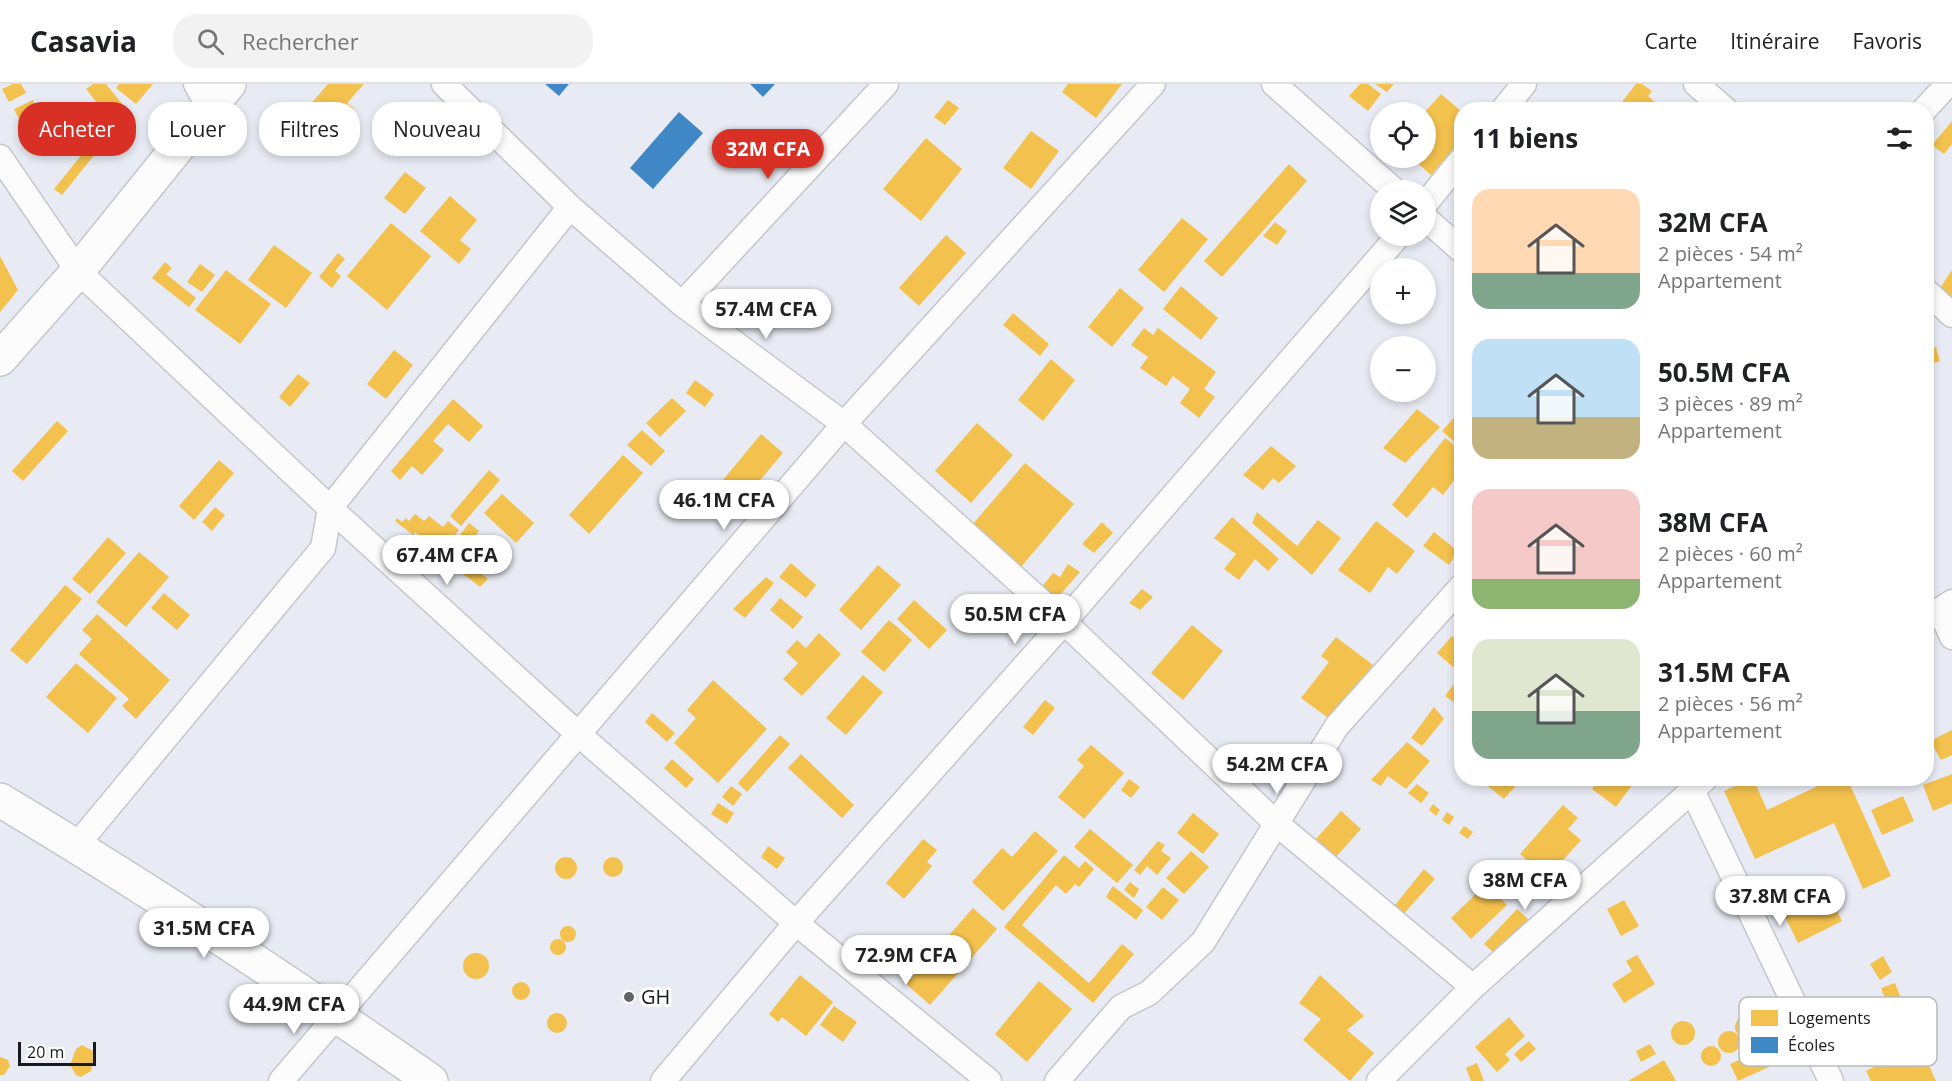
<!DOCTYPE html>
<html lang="fr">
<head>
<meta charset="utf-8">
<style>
  :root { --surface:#fff; --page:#f2f2f2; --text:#202124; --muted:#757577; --line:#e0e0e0; --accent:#d93025 }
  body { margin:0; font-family:"Open Sans",sans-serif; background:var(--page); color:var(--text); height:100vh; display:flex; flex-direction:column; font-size:22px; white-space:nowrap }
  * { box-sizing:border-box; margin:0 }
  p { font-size:20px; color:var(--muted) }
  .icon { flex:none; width:33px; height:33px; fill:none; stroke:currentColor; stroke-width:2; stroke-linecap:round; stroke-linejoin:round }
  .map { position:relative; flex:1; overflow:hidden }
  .side { position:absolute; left:1454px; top:18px; width:480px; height:684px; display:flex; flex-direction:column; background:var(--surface); border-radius:24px; box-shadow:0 3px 9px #0003 }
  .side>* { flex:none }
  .guide { position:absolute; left:18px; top:18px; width:570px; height:54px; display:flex; gap:12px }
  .buttons { position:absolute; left:1370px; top:18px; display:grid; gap:12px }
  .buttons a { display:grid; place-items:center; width:66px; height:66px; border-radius:50%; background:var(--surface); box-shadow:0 3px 9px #0003; font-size:30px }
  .scale { position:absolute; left:18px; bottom:15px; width:78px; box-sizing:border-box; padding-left:6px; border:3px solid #18191e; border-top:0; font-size:16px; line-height:21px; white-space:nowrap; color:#18191e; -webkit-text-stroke:4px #fff; paint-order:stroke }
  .price { position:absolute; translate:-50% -51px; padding:0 14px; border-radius:21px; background:#fff; color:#222; font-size:20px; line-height:39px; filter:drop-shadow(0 2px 3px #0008) }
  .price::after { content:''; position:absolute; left:50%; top:36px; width:18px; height:14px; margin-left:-9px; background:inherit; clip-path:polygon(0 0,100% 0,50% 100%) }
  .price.selected { background:var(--accent); color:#fff }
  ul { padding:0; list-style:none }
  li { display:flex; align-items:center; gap:18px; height:150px; padding:0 18px }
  li span { display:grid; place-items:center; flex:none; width:168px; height:120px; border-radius:18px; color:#555 }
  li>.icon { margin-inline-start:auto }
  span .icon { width:72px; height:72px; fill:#fffc; stroke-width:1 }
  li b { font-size:26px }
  h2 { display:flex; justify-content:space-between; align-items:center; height:72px; padding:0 18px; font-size:26px }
  .chip { padding:0 21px; border-radius:24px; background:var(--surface); box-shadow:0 3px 9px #0003; font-size:21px; line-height:54px }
  .chip.selected { background:var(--accent); color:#fff }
  header { display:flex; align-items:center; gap:36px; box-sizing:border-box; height:84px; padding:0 30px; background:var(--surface); border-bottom:2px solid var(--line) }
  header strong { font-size:28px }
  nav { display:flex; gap:33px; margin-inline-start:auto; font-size:21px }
  .search { width:420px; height:54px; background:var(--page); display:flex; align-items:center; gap:15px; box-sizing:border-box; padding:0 21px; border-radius:24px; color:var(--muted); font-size:22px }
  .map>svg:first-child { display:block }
  .homes { fill:#f2c14e }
  .schools { fill:#3f88c5 }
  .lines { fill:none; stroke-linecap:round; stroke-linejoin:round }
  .street-casing { stroke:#c4c6cc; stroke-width:27 }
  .secondary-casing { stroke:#c4c6cc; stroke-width:36 }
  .street { stroke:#fcfcfd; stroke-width:24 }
  .secondary { stroke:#fcfcfd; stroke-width:33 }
  .poi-dot { fill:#616269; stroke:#fff; stroke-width:2 }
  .labels { text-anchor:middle; stroke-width:6; stroke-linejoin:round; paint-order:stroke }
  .poi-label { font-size:20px; fill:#18191e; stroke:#fff; text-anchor:start }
  .key { fill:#fff; stroke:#bababc; stroke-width:1.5 }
  .key-label { font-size:16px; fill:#18191e }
</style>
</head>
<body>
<header>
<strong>Casavia</strong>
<div class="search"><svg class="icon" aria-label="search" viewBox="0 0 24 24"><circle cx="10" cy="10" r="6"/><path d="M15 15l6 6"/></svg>Rechercher</div>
<nav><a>Carte</a><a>Itinéraire</a><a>Favoris</a></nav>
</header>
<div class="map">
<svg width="1952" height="997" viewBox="0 0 1952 997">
  <rect width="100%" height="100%" fill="#e8ebf3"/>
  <path class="homes" d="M13 0H21L26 9 9 18 2 5Z
    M93 0H106L128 27 113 39 86 5Z
    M119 0H153L136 20 116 4Z
    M328 0H364L347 19 354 25 331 51 304 28Z
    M1068 0H1122L1096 34 1062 8Z
    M1360 0H1368L1381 10 1368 27 1349 12Z
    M1375 0H1394L1387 8Z
    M1636 0H1642L1652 7 1648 12 1664 26H1621L1618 23Z
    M1441 10 1461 27V56L1431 91 1412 74H1425V28Z
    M33 16 54 60 36 69 14 25Z
    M948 16 959 24 945 41 934 33Z
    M1952 37V60L1944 70 1932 61Z
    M1031 47 1059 67 1031 105 1003 84Z
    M100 48 108 54 62 111 54 105Z
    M926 54 962 85 921 137 883 105Z
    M1289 80 1307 97 1222 193 1204 177Z
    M405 88 426 104 405 130 384 114Z
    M450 112 477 136 460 156 471 165 459 180 420 147Z
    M1182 134 1208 155 1164 208 1138 186Z
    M1275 138 1287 147 1277 161 1263 152Z
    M391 139 431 172 387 226 347 192Z
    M946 151 966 169 919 222 899 204Z
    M274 161 312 189 286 224 248 196Z
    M338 169 345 175 335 187 341 192 332 204 319 193Z
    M0 172 18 206 0 228Z
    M165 178 172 184 166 190 196 214 189 223 152 194Z
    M200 180 215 191 202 208 187 198Z
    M226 186 271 220 240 260 195 226Z
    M1952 186V217L1938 207Z
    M1181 202 1218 234 1201 256 1163 225Z
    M1120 204 1144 224 1112 263 1088 243Z
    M1013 229 1049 260 1040 272 1003 241Z
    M1144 244 1153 251 1158 244 1216 288 1204 305 1215 313 1199 334 1180 319 1190 305 1173 292 1166 302 1140 284 1148 273 1131 261Z
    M1936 263 1940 277 1931 280 1927 266Z
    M394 266 413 281 386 315 367 300Z
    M1051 275 1075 296 1043 337 1018 316Z
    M298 290 310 299 290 323 279 313Z
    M695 296 714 310 705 323 686 309Z
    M672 314 686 327 660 353 646 339Z
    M453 315 483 342 469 358 448 340 433 357 444 366 422 391 412 382 400 396 391 387Z
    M1417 325 1440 343 1405 379 1383 364Z
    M1461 326V341L1457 346 1461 349V364L1442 347Z
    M57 337 68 347 23 397 12 387Z
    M977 339 1013 371 971 419 935 387Z
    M642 346 665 367 651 382 627 361Z
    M761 350 783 369 745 414 723 396Z
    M1445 354 1461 366V387L1443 411 1433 403 1407 434 1392 421Z
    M1271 362 1296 382 1279 399 1273 394 1263 406 1243 391Z
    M623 371 643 389 589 450 569 431Z
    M219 376 234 389 194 436 179 422Z
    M1025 379 1074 420 1021 483 972 441Z
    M489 386 500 396 461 442 450 432Z
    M502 410 534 439 516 459 484 429Z
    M215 423 225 431 212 447 202 438Z
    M1257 428 1297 462 1318 436 1341 454 1312 491 1252 439Z
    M415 430 424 437 429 432 443 443 448 437 459 446 441 468 415 448 413 451 395 437 397 434 402 438 406 434 409 437Z
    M1232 433 1279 475 1268 487 1255 475 1239 496 1224 485 1236 470 1214 454Z
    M1376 437 1415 467 1397 490 1388 483 1370 509 1338 486Z
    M1102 438 1113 449 1094 469 1082 460Z
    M469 439 479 447 451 485 441 477Z
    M1434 448 1458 467 1449 481 1423 462Z
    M108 453 126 469 90 510 72 495Z
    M139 468 169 493 126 543 96 518Z
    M466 477 488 495 480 503 458 486Z
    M791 479 816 501 806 514 779 493Z
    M1068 480 1080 488 1059 512 1040 505 1053 489 1060 493Z
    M878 481 901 501 861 546 839 526Z
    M766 493 774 499 745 534 733 525Z
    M65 501 82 515 27 580 10 566Z
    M1142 505 1153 513 1140 526 1129 519Z
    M164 509 190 531 177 546 151 524Z
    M780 514 803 533 793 545 770 526Z
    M914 516 947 546 929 565 897 535Z
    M97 530 170 596 136 635 122 622 129 615 79 570 92 555 82 546Z
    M889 536 912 556 884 588 861 568Z
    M1192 541 1223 567 1183 616 1151 589Z
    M819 549 841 570 802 612 783 595 798 579 786 568 797 556 806 564Z
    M1452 552 1461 560V590L1437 569Z
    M1336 553 1373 581 1331 636 1301 614 1329 578 1321 572Z
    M76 579 117 614 88 649 46 613Z
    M863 591 883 608 846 651 826 634Z
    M713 596 767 645 718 699 674 659 696 634 687 626Z
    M1453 601 1461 607V623L1445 612Z
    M1045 616 1055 624 1033 651 1023 643Z
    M1434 623 1444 635 1422 662 1411 654Z
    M652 629 675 649 667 658 645 638Z
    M1952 646V671L1941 676 1930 657Z
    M780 651 790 660 747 708 738 699Z
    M1407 658 1430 677 1406 705 1388 692 1381 702 1371 696Z
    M1091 661 1124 689 1084 735 1058 713 1084 682 1077 676Z
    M801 670 854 721 842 734 788 684Z
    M672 675 694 695 686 704 664 684Z
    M1952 690V719L1933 727 1923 701Z
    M1490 694H1523L1504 715 1485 700Z
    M1600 694H1637L1616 723 1592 705Z
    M1753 694 1767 726 1816 703 1812 694H1847L1891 792 1863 805 1834 739 1755 775 1724 707Z
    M1129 695 1140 703 1131 714 1121 706Z
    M1417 700 1429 709 1421 719 1408 709Z
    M731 702 742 710 733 722 722 713Z
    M1903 712 1914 737 1882 751 1871 726Z
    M718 719 734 729 727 740 711 730Z
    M1433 720 1440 726 1436 732 1429 726Z
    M1563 721 1578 734 1568 745 1581 756 1547 794 1520 770Z
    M1341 727 1361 745 1335 774 1315 756Z
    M1447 728 1454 733 1449 741 1442 736Z
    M1193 729 1219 750 1203 770 1177 749Z
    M1464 742 1473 748 1468 755 1459 749Z
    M1090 745 1133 781 1117 799 1074 763Z
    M1035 747 1058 767 1003 827 972 798 1002 764 1012 773Z
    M923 755 937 766 927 778 932 782 904 815 886 799Z
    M1158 757 1165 761 1161 767 1171 774 1157 791 1147 782 1140 791 1134 786Z
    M768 762 785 774 777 785 761 773Z
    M1191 767 1209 783 1184 810 1166 794Z
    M1064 771 1079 784 1085 777 1094 785 1079 803 1075 800 1066 810 1056 801 1022 841 1089 899 1122 860 1134 870 1093 919 1004 843Z
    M555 784a11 11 0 1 1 22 0a11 11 0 1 1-22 0Z
    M603 783a10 10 0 1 1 20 0a10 10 0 1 1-20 0Z
    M1424 785 1435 795 1400 834 1391 826Z
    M1821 794 1842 837 1798 859 1777 817Z
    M1130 798 1139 805 1134 814 1124 806Z
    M1486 800 1507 821 1471 855 1451 834Z
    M1113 802 1143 826 1136 836 1106 813Z
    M1163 803 1179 816 1162 836 1146 823Z
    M1624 816 1639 842 1621 852 1607 825Z
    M973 824 997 845 930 921 906 900Z
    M1517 825 1528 835 1495 870 1484 860Z
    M560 850a8 8 0 1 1 16 0a8 8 0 1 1-16 0Z
    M550 863a8 8 0 1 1 16 0a8 8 0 1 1-16 0Z
    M463 882a13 13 0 1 1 26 0a13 13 0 1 1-26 0Z
    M1637 871 1655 900 1624 919 1612 900 1632 887 1626 877Z
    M1883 872 1892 888 1880 896 1870 880Z
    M800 891 833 918 806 952 782 933 778 938 769 930Z
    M1320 891 1364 932 1347 946 1374 969 1350 997 1303 956 1321 935 1299 919Z
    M1039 897 1072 925 1027 978 995 950Z
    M512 907a9 9 0 1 1 18 0a9 9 0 1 1-18 0Z
    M1895 899 1904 922 1890 927 1881 904Z
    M834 922 857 938 843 958 820 941Z
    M547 939a10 10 0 1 1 20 0a10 10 0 1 1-20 0Z
    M1735 943a11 11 0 1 1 22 0a11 11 0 1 1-22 0Z
    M1509 933 1525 952 1505 970 1510 976 1497 988 1475 963Z
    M1671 949a12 12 0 1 1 24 0a12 12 0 1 1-24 0Z
    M1718 958a11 11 0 1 1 22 0a11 11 0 1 1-22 0Z
    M1902 955 1908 968 1920 962 1936 997H1871L1866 987 1883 978 1878 966Z
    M1529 957 1536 965 1521 978 1514 970Z
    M1650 960 1656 970 1641 978 1636 967Z
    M82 961 93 967 94 973 91 987 81 993 76 991 70 981 76 965Z
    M1701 972a10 10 0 1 1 20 0a10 10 0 1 1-20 0Z
    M1761 966 1769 983 1738 997 1730 980Z
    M0 973 8 976 10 982 4 991H0Z
    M1664 976 1676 997H1628Z
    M1477 979 1484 997H1471L1466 984Z"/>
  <path class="schools" d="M545 0H569L559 12Z
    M750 0H775L763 13Z
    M679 28 703 49 653 105 630 84Z"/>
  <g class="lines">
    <g class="street-casing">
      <path id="street" d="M196 0 209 23
        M444 0 570 123 682 220 844 340 1064 538 1277 740 1473 903
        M1274 0 1394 106
        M1696 0 1726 26
        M1503 26 1524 0
        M1924 26 1948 0
        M0 73 78 187 330 424 577 649 796 839 989 997
        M1425 120 1461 76
        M1425 134 1461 166
        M1926 207 1952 231
        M682 220 886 0
        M1940 526 1952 553
        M1926 535 1952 518
        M1692 706 1831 997
        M76 762 323 464 330 424 570 123
        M281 997 844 340 1153 0
        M663 997 796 839 1064 538 1398 152
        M1057 997 1121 923 1149 909 1203 858 1337 642 1461 503
        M1379 997 1473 903 1706 694"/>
    </g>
    <g class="secondary-casing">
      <path id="secondary" d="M0 275 78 187 229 0
        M0 716C147 804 291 899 431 997"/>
    </g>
    <use href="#street" class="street"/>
    <use href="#secondary" class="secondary"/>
  </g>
  <circle class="poi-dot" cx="629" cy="913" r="6"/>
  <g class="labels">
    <g class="poi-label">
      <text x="641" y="920">GH</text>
    </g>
  </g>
  <rect x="1739" y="913" width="198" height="69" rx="9" class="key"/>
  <rect x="1751" y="926" width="27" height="16" fill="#f2c14e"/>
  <rect x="1751" y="953" width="27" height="16" fill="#3f88c5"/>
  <g class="key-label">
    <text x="1788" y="940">Logements</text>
    <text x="1788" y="967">Écoles</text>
  </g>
</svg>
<div class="buttons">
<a><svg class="icon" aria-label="locate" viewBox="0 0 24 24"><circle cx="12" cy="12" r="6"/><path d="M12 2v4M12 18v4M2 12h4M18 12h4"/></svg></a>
<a><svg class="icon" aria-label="layers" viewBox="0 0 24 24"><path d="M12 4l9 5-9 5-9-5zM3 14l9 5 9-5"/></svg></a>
<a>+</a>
<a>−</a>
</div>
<div class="scale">20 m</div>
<b class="price selected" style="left:768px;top:96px">32M CFA</b>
<b class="price" style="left:766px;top:256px">57.4M CFA</b>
<b class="price" style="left:724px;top:447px">46.1M CFA</b>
<b class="price" style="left:447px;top:502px">67.4M CFA</b>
<b class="price" style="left:1015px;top:561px">50.5M CFA</b>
<b class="price" style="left:1277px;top:711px">54.2M CFA</b>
<b class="price" style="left:1525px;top:827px">38M CFA</b>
<b class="price" style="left:1780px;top:843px">37.8M CFA</b>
<b class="price" style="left:204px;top:875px">31.5M CFA</b>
<b class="price" style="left:906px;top:902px">72.9M CFA</b>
<b class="price" style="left:294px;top:951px">44.9M CFA</b>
<div class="guide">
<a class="chip selected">Acheter</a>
<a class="chip">Louer</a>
<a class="chip">Filtres</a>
<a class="chip">Nouveau</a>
</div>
<section class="side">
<h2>11 biens<svg class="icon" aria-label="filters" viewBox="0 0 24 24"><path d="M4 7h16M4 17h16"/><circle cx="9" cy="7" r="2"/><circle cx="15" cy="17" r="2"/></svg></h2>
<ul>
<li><span style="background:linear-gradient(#ffd9b3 70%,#7fa58c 0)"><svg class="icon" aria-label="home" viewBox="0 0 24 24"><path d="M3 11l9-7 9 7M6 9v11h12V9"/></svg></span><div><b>32M CFA</b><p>2 pièces · 54 m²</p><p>Appartement</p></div></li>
<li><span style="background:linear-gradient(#bfe0f5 65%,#c2b280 0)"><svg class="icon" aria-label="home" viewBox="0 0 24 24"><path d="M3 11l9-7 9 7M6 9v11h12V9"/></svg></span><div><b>50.5M CFA</b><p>3 pièces · 89 m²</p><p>Appartement</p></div></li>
<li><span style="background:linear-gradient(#f6c9c9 75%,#8fb573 0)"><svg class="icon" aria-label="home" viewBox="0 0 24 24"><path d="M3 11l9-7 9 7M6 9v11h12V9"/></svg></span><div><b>38M CFA</b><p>2 pièces · 60 m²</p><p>Appartement</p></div></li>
<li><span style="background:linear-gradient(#dfe7d0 60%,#7fa58c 0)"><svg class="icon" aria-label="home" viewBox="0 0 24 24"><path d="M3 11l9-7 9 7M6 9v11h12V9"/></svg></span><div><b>31.5M CFA</b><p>2 pièces · 56 m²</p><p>Appartement</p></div></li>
</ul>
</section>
</div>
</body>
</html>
